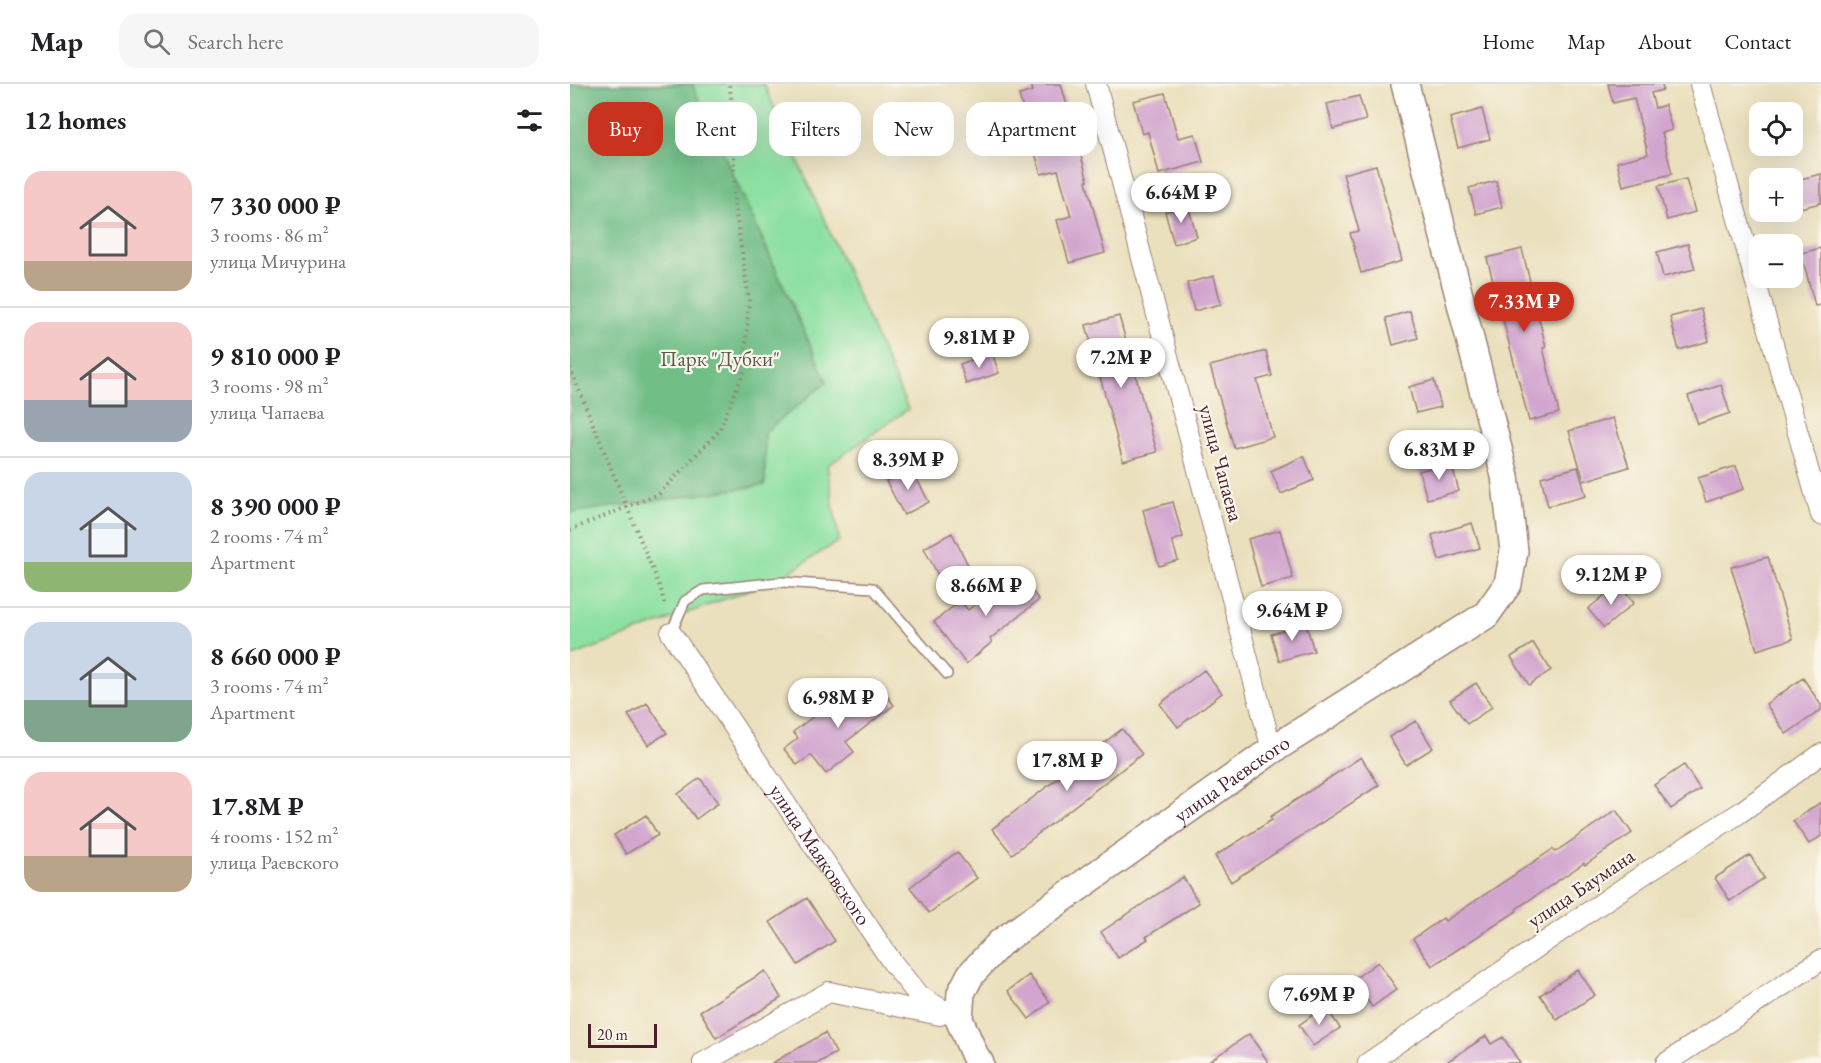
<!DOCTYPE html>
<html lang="en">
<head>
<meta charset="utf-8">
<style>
  :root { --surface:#fff; --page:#f6f6f6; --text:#202124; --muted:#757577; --line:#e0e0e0; --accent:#c8321e }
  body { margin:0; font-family:"EB Garamond",serif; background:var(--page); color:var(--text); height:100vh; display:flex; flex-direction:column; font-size:22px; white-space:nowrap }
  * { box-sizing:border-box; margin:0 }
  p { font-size:20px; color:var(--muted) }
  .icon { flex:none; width:33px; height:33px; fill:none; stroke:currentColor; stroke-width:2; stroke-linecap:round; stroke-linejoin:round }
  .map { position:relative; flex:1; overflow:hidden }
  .details { display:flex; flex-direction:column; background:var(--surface); width:570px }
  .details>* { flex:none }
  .top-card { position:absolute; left:18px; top:18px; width:570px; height:54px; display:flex; gap:12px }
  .controls { position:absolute; left:1179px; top:18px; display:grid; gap:12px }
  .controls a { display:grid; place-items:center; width:54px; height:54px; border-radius:12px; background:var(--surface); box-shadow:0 6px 24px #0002; font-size:30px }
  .scale { position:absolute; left:18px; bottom:15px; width:69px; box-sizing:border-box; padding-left:6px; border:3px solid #4a1f2b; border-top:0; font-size:16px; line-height:21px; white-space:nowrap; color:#4a1f2b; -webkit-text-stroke:4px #fbf7ec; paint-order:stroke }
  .price { position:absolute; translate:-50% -51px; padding:0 14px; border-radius:21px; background:#fff; color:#222; font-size:20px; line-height:39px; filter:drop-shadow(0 2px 3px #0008) }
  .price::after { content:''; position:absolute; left:50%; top:36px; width:18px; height:14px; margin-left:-9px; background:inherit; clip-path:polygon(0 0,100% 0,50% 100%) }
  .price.on { background:var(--accent); color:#fff }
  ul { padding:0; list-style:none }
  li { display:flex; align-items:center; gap:18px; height:150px; padding:0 24px }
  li+li { border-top:2px solid var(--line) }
  li span { display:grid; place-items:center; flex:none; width:168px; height:120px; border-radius:18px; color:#555 }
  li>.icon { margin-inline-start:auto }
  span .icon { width:72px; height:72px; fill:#fffc; stroke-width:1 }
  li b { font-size:26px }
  h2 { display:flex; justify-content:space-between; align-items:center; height:72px; padding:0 24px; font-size:26px }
  .chip { padding:0 21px; border-radius:18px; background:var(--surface); box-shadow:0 6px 24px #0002; font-size:21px; line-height:54px }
  .chip.on { background:var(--accent); color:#fff }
  header { display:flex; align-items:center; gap:36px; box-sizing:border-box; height:84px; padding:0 30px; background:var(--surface); border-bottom:2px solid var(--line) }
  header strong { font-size:28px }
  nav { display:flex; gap:33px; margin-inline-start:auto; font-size:21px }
  .search { width:420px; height:54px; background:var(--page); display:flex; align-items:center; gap:15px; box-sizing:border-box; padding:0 21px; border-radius:18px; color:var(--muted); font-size:22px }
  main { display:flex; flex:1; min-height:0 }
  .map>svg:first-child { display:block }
  .green { fill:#8ce0a1; stroke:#6b8066; stroke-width:1.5 }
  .forest { fill:#71be87; stroke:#5e6e59; stroke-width:1.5 }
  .building { fill:#d2a5cf }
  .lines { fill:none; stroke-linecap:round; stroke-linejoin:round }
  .lane-casing { stroke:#9a8074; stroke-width:12 }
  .street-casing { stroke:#9a8074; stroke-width:22 }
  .secondary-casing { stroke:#9a8074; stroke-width:30 }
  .path { stroke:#9a8074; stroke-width:4; stroke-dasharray:1.5 4.5; stroke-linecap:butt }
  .lane { stroke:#fff; stroke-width:9 }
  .street { stroke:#fff; stroke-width:20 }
  .secondary { stroke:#fff; stroke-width:27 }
  .labels { text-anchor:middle; stroke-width:4.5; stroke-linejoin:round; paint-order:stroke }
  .park-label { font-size:21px; fill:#5e594e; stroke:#fbf7ec }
  .street-label { font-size:21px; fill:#4a1f2b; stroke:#fbf7ec }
</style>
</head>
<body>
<header>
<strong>Map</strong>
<div class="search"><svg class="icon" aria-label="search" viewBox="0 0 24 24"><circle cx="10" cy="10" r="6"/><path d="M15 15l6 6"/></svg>Search here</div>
<nav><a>Home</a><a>Map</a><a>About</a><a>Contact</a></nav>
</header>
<main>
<section class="details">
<h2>12 homes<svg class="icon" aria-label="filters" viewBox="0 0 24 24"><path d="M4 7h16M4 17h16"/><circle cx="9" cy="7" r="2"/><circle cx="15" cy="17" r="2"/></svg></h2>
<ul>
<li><span style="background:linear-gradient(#f6c9c9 75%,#b9a48a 0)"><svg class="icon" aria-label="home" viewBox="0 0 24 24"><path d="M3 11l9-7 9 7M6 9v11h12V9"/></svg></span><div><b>7 330 000 ₽</b><p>3 rooms · 86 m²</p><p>улица Мичурина</p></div></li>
<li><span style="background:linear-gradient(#f6c9c9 65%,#9aa5b1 0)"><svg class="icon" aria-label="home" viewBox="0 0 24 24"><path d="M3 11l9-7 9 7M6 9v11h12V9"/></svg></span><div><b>9 810 000 ₽</b><p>3 rooms · 98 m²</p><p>улица Чапаева</p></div></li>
<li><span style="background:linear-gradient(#c9d6e8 75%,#8fb573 0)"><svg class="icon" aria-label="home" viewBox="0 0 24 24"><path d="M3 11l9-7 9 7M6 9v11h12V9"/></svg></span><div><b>8 390 000 ₽</b><p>2 rooms · 74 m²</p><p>Apartment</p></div></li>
<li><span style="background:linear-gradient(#c9d6e8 65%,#7fa58c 0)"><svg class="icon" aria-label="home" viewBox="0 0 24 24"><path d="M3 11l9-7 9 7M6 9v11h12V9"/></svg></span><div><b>8 660 000 ₽</b><p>3 rooms · 74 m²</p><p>Apartment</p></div></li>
<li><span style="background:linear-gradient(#f6c9c9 70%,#b9a48a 0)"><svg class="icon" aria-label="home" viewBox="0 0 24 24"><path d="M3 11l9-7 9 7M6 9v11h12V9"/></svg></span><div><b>17.8M ₽</b><p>4 rooms · 152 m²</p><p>улица Раевского</p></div></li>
</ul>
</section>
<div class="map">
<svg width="1251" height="979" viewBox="0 0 1251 979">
  <rect width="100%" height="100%" fill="#fbf7ec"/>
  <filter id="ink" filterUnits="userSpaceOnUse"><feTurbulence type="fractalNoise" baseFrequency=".0167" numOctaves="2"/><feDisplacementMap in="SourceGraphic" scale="12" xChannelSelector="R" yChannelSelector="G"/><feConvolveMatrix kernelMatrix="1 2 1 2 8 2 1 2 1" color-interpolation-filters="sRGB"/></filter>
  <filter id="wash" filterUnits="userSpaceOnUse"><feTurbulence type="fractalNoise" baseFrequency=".008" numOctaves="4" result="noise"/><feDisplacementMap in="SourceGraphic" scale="24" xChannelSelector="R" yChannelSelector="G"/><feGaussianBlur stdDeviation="1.35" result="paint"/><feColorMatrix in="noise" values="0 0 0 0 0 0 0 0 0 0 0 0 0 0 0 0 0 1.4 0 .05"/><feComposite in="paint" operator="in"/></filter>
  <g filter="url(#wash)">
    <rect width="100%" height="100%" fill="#ebe0bd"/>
    <path class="green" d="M0 0H194L338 325 257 382 269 457 208 495 0 573Z"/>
    <path class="forest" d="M0 0H122L257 298 195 348V401L0 429Z"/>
    <g id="blocks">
      <path class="building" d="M461 0H491L518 97H516L535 169 499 179 487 136 501 132 488 86 471 90 449 11 463 7Z
        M1038 0H1092L1093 6 1081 9 1085 24 1095 21 1102 46 1092 49 1102 90 1053 102 1047 78 1078 70 1064 14 1043 19Z
        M595 9 608 54 625 50 633 78 589 90 578 48 572 50 563 17Z
        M789 12 796 36 763 45 757 20Z
        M912 25 920 55 888 64 880 34Z
        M806 81 832 177 791 189 780 149 789 147 773 90Z
        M1251 90V119L1222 126V97Z
        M1116 95 1125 128 1097 136 1088 102Z
        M926 97 932 123 906 130 899 104Z
        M618 121 627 153 604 160 595 128Z
        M1118 160 1125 185 1093 193 1087 168Z
        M1251 164V221L1245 222 1231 169Z
        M952 165 976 263 973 264 989 329 959 337 917 174Z
        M644 192 651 220 624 227 617 199Z
        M1131 225 1139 257 1109 266 1100 233Z
        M840 227 848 254 823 261 816 234Z
        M549 232 587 368 553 377 516 241Z
        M696 267 702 292 687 296 703 353 664 364 640 282Z
        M422 269 429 289 396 300 390 280Z
        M864 296 871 323 846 329 839 303Z
        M1151 301 1160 329 1128 340 1118 312Z
        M1043 334 1059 383 1014 397 999 347Z
        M734 372 744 396 711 410 701 387Z
        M881 378 889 407 857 415 849 387Z
        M1166 382 1174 405 1136 418 1128 394Z
        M1008 383 1016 412 978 422 971 393Z
        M341 384 359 418 334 431 316 397Z
        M603 418 613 453 602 457 608 476 589 482 573 426Z
        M902 439 910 464 869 476 862 451Z
        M710 446 723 494 691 503 678 455Z
        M382 449 399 483 371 497 354 464Z
        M1198 473 1223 555 1187 566 1161 483Z
        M447 488 469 516 420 555 422 558 396 580 364 538 390 517 398 526Z
        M1048 500 1064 519 1034 544 1018 525Z
        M736 540 744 567 709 577 701 550Z
        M963 559 981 586 959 601 941 573Z
        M634 586 652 609 608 643 590 620Z
        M1233 594 1251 621V626L1216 650 1196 620Z
        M305 596 324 621 276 658 284 668 256 690 241 671 227 681 214 665 228 654 223 648 258 621 264 629Z
        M906 599 922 623 897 640 880 616Z
        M77 619 97 649 78 661 58 631Z
        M846 637 863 664 836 681 819 653Z
        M552 645 572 670 442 770 422 745Z
        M791 673 809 701 661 798 645 772 702 736 700 733Z
        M1114 681 1130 705 1101 725 1084 701Z
        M130 694 148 719 126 735 108 710Z
        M1251 718V752L1239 760 1223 737Z
        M1046 726 1062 749 1015 781 1014 779 946 825 947 827 862 882 843 855 873 834 875 837 983 765 985 768Z
        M76 731 88 751 56 770 44 751Z
        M387 768 407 794 359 829 340 803Z
        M1180 771 1194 794 1160 817 1145 794Z
        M613 793 629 819 576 853 578 855 548 874 531 848Z
        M237 814 265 857 228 881 200 838Z
        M808 878 827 905 802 923 783 896Z
        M1008 886 1025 911 987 936 970 911Z
        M195 887 211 914 146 954 130 927Z
        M459 891 480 918 459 935 438 907Z
        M755 922 770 944 743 962 729 941Z
        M255 949 266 969 248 979H202Z
        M679 950 699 979H637Z
        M916 952 921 960 933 953 950 979H875Z"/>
    </g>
  </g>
  <g filter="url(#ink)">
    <use href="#blocks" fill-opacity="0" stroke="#9a8074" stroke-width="1.5"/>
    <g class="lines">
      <g class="lane-casing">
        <path id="lane" d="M101 549 115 517 133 506 211 498 303 504 377 590"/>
      </g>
      <g class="street-casing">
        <g id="street">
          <path d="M526 0 702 666"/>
          <path d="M1130 0 1251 431"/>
          <path id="s1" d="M101 549 322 878 349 912 389 935"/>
          <path d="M133 979 259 908 370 931"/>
          <path d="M798 979 1077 788 1168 730 1251 670"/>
          <path d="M1096 979 1251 876"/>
        </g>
      </g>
      <g class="secondary-casing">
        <g id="secondary">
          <path id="s2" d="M410 979 405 972 389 935 391 909 401 890 430 859 702 666 916 531 938 500 944 467 935 392 835 0"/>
        </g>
      </g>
      <path class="path" d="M0 284 91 506 95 523
        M0 446 89 410 149 347 174 287 179 216 164 117V31L159 0"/>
      <use href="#lane" class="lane"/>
      <use href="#street" class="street"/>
      <use href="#secondary" class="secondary"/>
    </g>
  </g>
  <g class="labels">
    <g class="park-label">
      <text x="150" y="282">Парк "Дубки"</text>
    </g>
    <g class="street-label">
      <text transform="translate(651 379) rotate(75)" y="7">улица Чапаева</text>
      <text dy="7" stroke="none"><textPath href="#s2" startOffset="423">улица Раевского</textPath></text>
      <text dy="7" stroke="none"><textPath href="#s1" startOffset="267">улица Маяковского</textPath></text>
      <text transform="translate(1011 804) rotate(-34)" y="7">улица Баумана</text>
    </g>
  </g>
</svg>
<div class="controls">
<a><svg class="icon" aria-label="locate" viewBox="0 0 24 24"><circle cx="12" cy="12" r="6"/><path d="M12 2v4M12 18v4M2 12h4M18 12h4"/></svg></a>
<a>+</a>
<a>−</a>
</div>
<div class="scale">20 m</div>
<b class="price" style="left:611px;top:140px">6.64M ₽</b>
<b class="price on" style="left:954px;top:249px">7.33M ₽</b>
<b class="price" style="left:409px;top:285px">9.81M ₽</b>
<b class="price" style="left:551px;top:305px">7.2M ₽</b>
<b class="price" style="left:869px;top:397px">6.83M ₽</b>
<b class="price" style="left:338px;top:407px">8.39M ₽</b>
<b class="price" style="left:1041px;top:522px">9.12M ₽</b>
<b class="price" style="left:416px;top:533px">8.66M ₽</b>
<b class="price" style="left:722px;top:558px">9.64M ₽</b>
<b class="price" style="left:268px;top:645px">6.98M ₽</b>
<b class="price" style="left:497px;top:708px">17.8M ₽</b>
<b class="price" style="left:749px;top:942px">7.69M ₽</b>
<div class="top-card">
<a class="chip on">Buy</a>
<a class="chip">Rent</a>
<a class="chip">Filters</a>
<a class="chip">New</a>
<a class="chip">Apartment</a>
</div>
</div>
</main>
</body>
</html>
